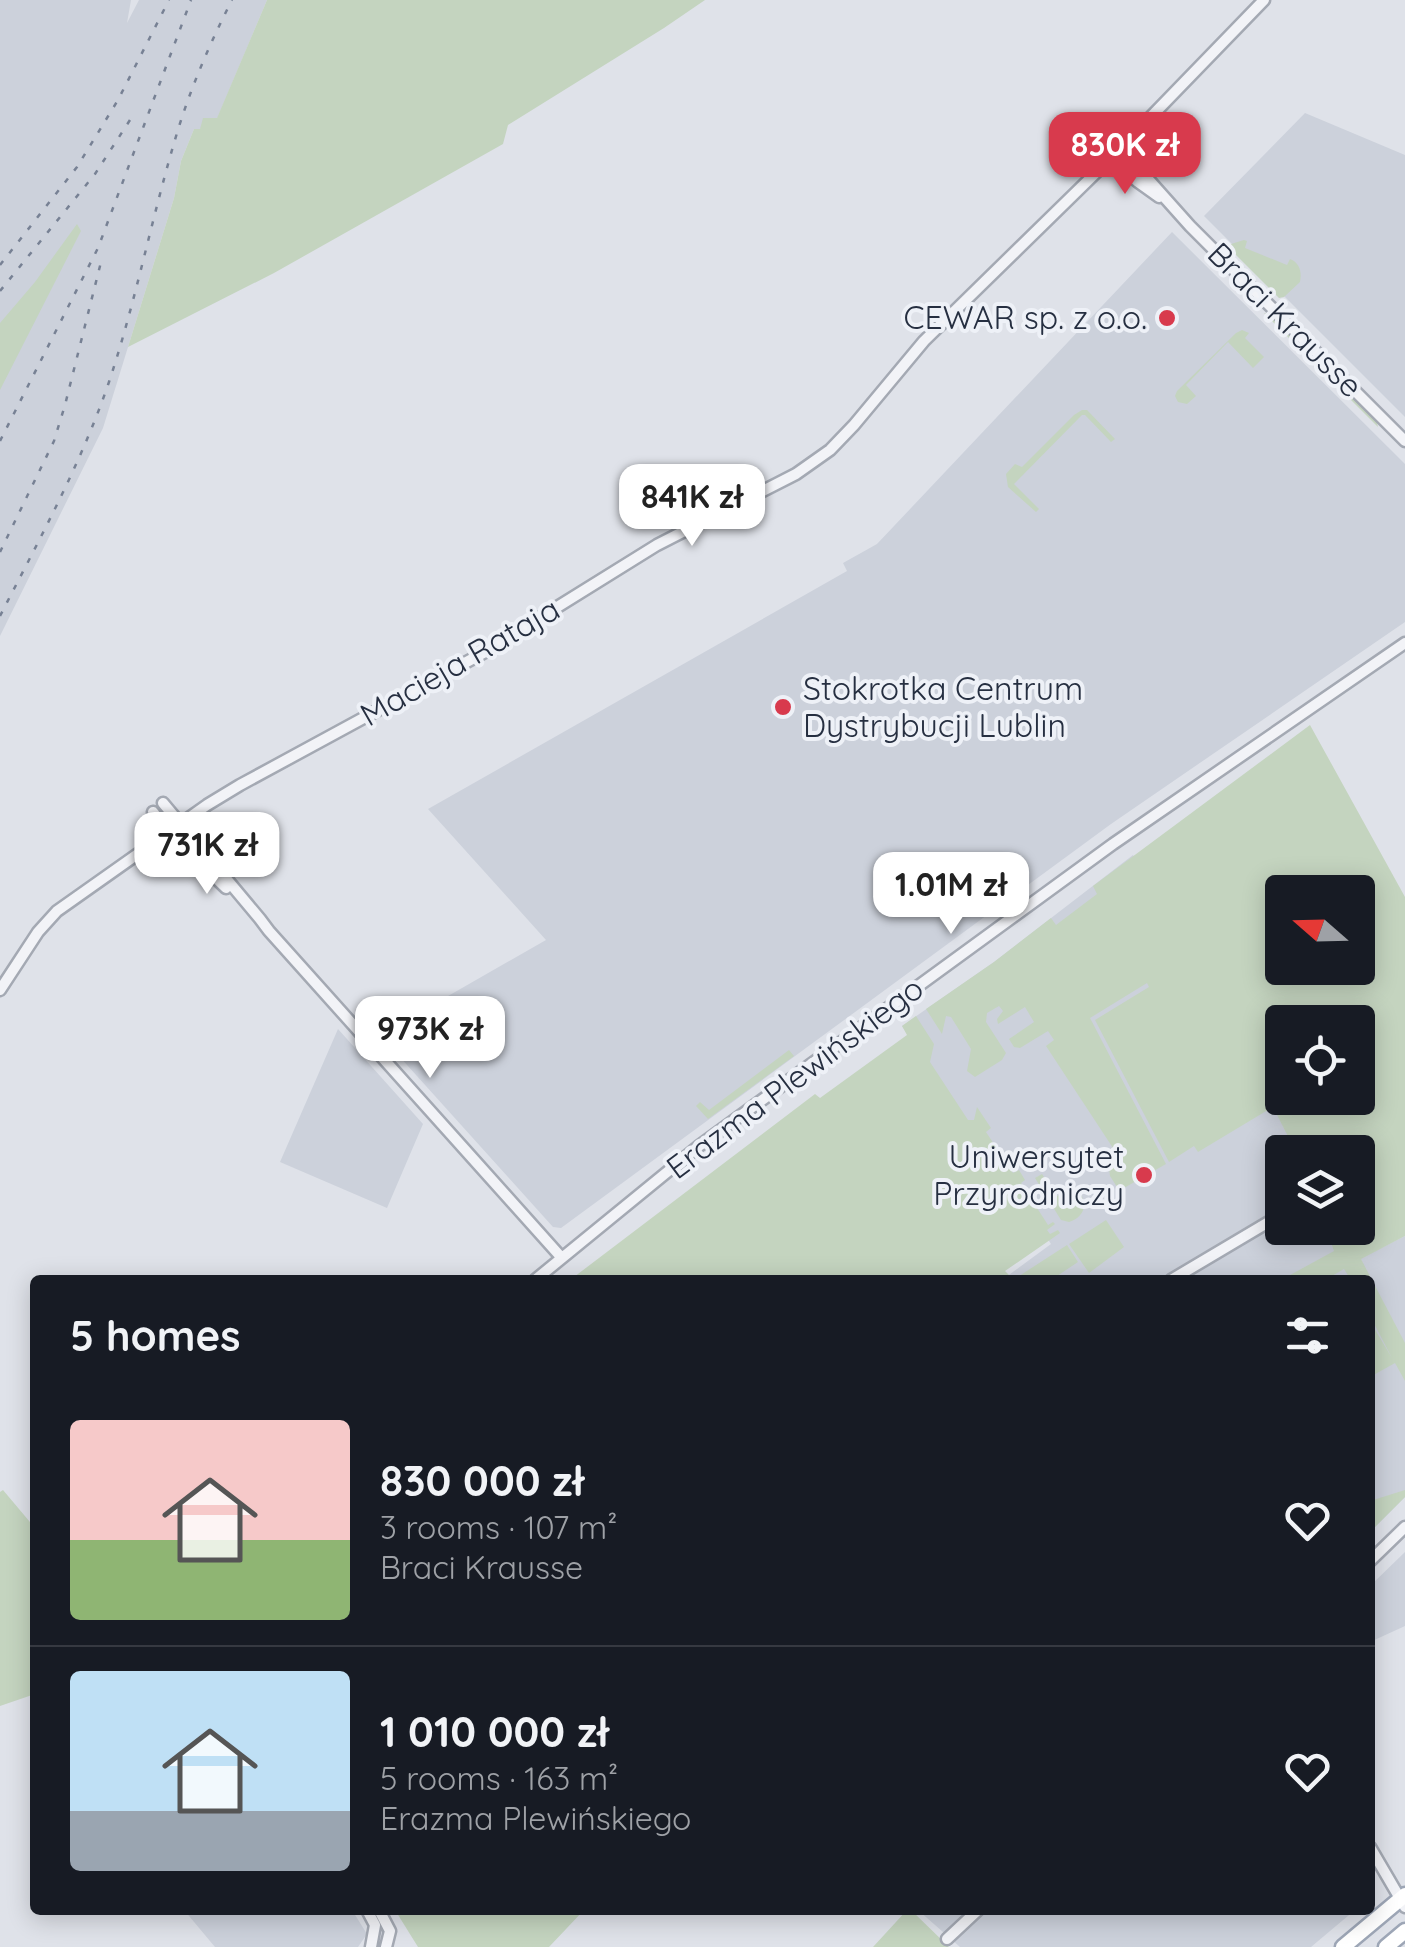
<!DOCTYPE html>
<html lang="en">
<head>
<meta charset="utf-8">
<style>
  :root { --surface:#171b24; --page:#242831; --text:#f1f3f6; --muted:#9ea1a6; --line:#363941; --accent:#d83a4d }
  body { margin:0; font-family:Quicksand,sans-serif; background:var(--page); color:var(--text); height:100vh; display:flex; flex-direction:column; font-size:38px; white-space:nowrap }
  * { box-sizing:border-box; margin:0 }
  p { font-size:32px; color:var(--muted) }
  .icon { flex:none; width:55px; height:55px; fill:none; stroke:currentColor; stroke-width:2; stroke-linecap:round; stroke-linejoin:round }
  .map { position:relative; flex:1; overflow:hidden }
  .drawer { position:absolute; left:30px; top:1275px; width:1345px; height:640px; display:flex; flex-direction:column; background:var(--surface); border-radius:10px; box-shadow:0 5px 25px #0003 }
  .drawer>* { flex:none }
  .needle { width:65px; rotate:290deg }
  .tools { position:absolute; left:1265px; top:875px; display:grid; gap:20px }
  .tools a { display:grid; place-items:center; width:110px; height:110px; border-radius:10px; background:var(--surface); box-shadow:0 5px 25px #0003; font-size:50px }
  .price { position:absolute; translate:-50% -85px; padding:0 22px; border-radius:20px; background:#fff; color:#222; font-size:32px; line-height:65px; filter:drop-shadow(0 2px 5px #0008) }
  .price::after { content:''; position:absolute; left:50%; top:60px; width:30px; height:22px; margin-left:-15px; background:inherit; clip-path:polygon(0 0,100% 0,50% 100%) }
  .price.on { background:var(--accent); color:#fff }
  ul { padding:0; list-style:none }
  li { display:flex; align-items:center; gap:30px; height:250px; padding:0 40px }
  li+li { border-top:2px solid var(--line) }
  li span { display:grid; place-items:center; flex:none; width:280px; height:200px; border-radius:10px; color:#555 }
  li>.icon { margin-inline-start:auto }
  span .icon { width:120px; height:120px; fill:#fffc; stroke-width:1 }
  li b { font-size:42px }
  h2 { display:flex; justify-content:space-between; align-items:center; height:120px; padding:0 40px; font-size:42px }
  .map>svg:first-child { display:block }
  .built { fill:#ccd1db }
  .green { fill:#c4d4bf; fill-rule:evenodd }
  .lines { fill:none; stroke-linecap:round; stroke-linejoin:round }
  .minor-casing { stroke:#a4a9b3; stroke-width:15 }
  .major-casing { stroke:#9da6b6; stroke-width:19 }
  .minor { stroke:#f2f3f7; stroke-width:10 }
  .major { stroke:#fff; stroke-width:14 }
  .rail { stroke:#778194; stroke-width:2.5; stroke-dasharray:5 10; stroke-linecap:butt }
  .poi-dot { fill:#d83a4d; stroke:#eef1f7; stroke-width:4 }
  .labels { text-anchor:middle; stroke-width:8; stroke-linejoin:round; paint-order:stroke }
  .poi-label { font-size:32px; fill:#262f41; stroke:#eef1f7; text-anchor:end }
  .street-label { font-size:32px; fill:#262f41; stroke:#eef1f7 }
</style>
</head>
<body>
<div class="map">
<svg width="1405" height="1947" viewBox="0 0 1405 1947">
  <rect width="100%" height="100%" fill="#dfe2e9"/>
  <path class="built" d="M0 0H131L127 23 139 0H267L217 119 200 129H194L181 161 174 198 103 428 0 636Z
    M1305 113 1405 155V417L1204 216Z
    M1172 232 1405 464V622L1111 824 561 1228 553 1227 380 1035 546 940 428 809 847 571 843 563 877 544Z
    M1133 855 1273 1106 1363 1096 1305 1152H1282V1228H1345L1361 1258 1405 1236V1497L1370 1532V1280H1002L1051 1244 974 1126 970 1128 902 1026 994 962Z
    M338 1029 423 1124 387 1208 280 1162Z
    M1405 1552V1626L1370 1642V1586Z
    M184 1910H352L367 1934 358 1947H215Z
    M918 1910H1355L1311 1947H960Z"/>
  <path class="green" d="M267 0H705L664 28 508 125 503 144 274 273 128 347 174 198 181 161 194 129H200L203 118H217Z
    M77 224 81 231 0 390V323L35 282Z
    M1244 240 1247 241 1245 248 1287 265 1290 259C1300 263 1302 272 1300 282L1284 297 1279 298 1229 248 1231 244Z
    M1264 313 1273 315 1376 419 1378 427Z
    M1242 330 1249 333 1245 338 1264 357 1253 368 1228 342 1186 385 1196 396 1187 404 1178 402 1175 396 1177 391 1236 333Z
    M1087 410 1115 439 1111 442 1085 415H1082L1014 484 1039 509 1036 512 1008 487 1006 474 1015 464 1022 467 1074 415 1082 410Z
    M1310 725 1405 897V1236L1361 1259 1405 1343V1381L1395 1363 1370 1377V1321L1392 1358 1370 1316V1280H1351L1344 1269 1325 1280H1281L1334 1251 1326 1228H1358V1152H1296L1273 1107 1198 1152 1194 1146 1169 1162 1095 1020 1149 987 1147 983 1090 1018 1166 1164 1124 1188 1117 1187 1110 1176 1109 1168 1115 1157 1111 1150 1113 1148 1046 1046 1054 1040 1048 1031 1020 1048 1014 1047 1009 1039 1034 1022 1025 1007 998 1024 997 1019 1003 1011 999 1006 987 1013 986 1022 1006 1053 1002 1060 975 1077 967 1071 971 1049 951 1017 946 1016 942 1034 926 1009 994 962 1051 918 1056 925 1097 894 1093 886ZM1358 892V968H1282V892ZM1282 1022H1358V1098H1282Z
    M916 1016 934 1044 930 1062 968 1120H974L977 1107 991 1128 986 1132 1013 1173 1019 1170 1025 1180 1021 1183 1048 1225 1053 1222 1055 1224 1047 1230 1050 1234 1058 1230 1060 1233 1005 1271 1009 1275 1002 1280H570L815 1094 820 1098 907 1035 902 1026Z
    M789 1050 794 1056 708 1119 696 1106 700 1102 709 1110Z
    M1042 1174 1057 1196 1070 1190 1081 1195C1088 1207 1082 1218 1069 1222L1061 1220 1035 1178Z
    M1106 1220 1124 1247 1089 1273 1069 1244Z
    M1067 1245 1078 1262 1051 1280H1013Z
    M3 1490 35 1528V1694L0 1706V1492Z
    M1405 1490V1497L1370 1532V1501Z
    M395 1910H584L549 1947H418Z
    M907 1910H911L949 1947H873Z"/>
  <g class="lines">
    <g class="minor-casing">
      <path id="minor" d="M1100 132 1132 161 1190 226 1405 441
        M1093 142 1138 182 1159 197
        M163 803 260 919 269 931 561 1257
        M153 812 169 833 226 888
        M0 990 38 932 57 911 207 805 240 785 485 652 657 545 796 474 830 450 854 425 924 341 1111 158 1264 0
        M535 1280 699 1146 1113 844 1405 643
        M1171 1280 1282 1214
        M1370 1561 1405 1527
        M1370 1847 1405 1907
        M367 1910 375 1925 371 1947
        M379 1910 390 1931 386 1947
        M947 1939 978 1910"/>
    </g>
    <g class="major-casing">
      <path id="major" d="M1343 1947 1405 1895
        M1386 1947 1405 1931"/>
    </g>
    <use href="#minor" class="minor"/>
    <use href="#major" class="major"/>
    <path class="rail" d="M0 265 77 167 118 100 169 0
      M0 291 95 174 130 120
      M0 441 98 248 191 0
      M0 552 54 441 65 405 102 258
      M0 616C39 540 81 464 109 382 136 301 152 216 177 133 191 87 210 43 232 0"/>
  </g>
  <g class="poi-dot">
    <circle cx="1167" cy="318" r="10"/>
    <circle cx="783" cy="707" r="10"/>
    <circle cx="1144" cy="1175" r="10"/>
  </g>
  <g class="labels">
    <g class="poi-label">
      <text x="1147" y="329">CEWAR sp. z o.o.</text>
      <text x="803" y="700" text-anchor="start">Stokrotka Centrum<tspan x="803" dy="37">Dystrybucji Lublin</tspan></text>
      <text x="1124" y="1168">Uniwersytet<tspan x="1124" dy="37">Przyrodniczy</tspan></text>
    </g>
    <g class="street-label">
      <text transform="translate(1285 320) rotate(45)" y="11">Braci Krausse</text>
      <text transform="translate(460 662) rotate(-30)" y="11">Macieja Rataja</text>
      <text transform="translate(795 1078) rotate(-37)" y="11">Erazma Plewińskiego</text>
    </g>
  </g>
</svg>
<div class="tools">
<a><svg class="needle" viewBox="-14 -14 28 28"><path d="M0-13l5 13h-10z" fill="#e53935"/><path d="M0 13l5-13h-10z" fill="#9ea1a6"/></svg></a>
<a><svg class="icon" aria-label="locate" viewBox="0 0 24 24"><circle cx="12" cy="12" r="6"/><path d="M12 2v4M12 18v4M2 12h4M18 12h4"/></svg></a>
<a><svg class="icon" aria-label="layers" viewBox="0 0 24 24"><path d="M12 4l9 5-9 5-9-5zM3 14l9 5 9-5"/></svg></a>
</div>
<b class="price on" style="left:1125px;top:197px">830K zł</b>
<b class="price" style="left:692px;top:549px">841K zł</b>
<b class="price" style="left:207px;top:897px">731K zł</b>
<b class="price" style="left:951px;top:937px">1.01M zł</b>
<b class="price" style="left:430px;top:1081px">973K zł</b>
<section class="drawer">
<h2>5 homes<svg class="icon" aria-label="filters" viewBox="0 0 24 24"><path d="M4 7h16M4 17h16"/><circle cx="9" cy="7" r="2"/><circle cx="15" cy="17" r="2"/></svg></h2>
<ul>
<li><span style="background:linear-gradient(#f6c9c9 60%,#8fb573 0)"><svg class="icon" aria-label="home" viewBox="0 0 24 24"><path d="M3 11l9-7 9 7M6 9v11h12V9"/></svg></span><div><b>830 000 zł</b><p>3 rooms · 107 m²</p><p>Braci Krausse</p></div><svg class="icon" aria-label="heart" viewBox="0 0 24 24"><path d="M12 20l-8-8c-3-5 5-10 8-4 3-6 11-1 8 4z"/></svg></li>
<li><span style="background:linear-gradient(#bfe0f5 70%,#9aa5b1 0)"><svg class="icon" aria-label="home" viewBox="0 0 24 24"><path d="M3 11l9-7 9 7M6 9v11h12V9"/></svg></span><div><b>1 010 000 zł</b><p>5 rooms · 163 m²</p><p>Erazma Plewińskiego</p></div><svg class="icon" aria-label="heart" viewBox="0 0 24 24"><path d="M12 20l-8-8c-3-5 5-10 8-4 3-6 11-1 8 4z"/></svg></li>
</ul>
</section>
</div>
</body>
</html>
